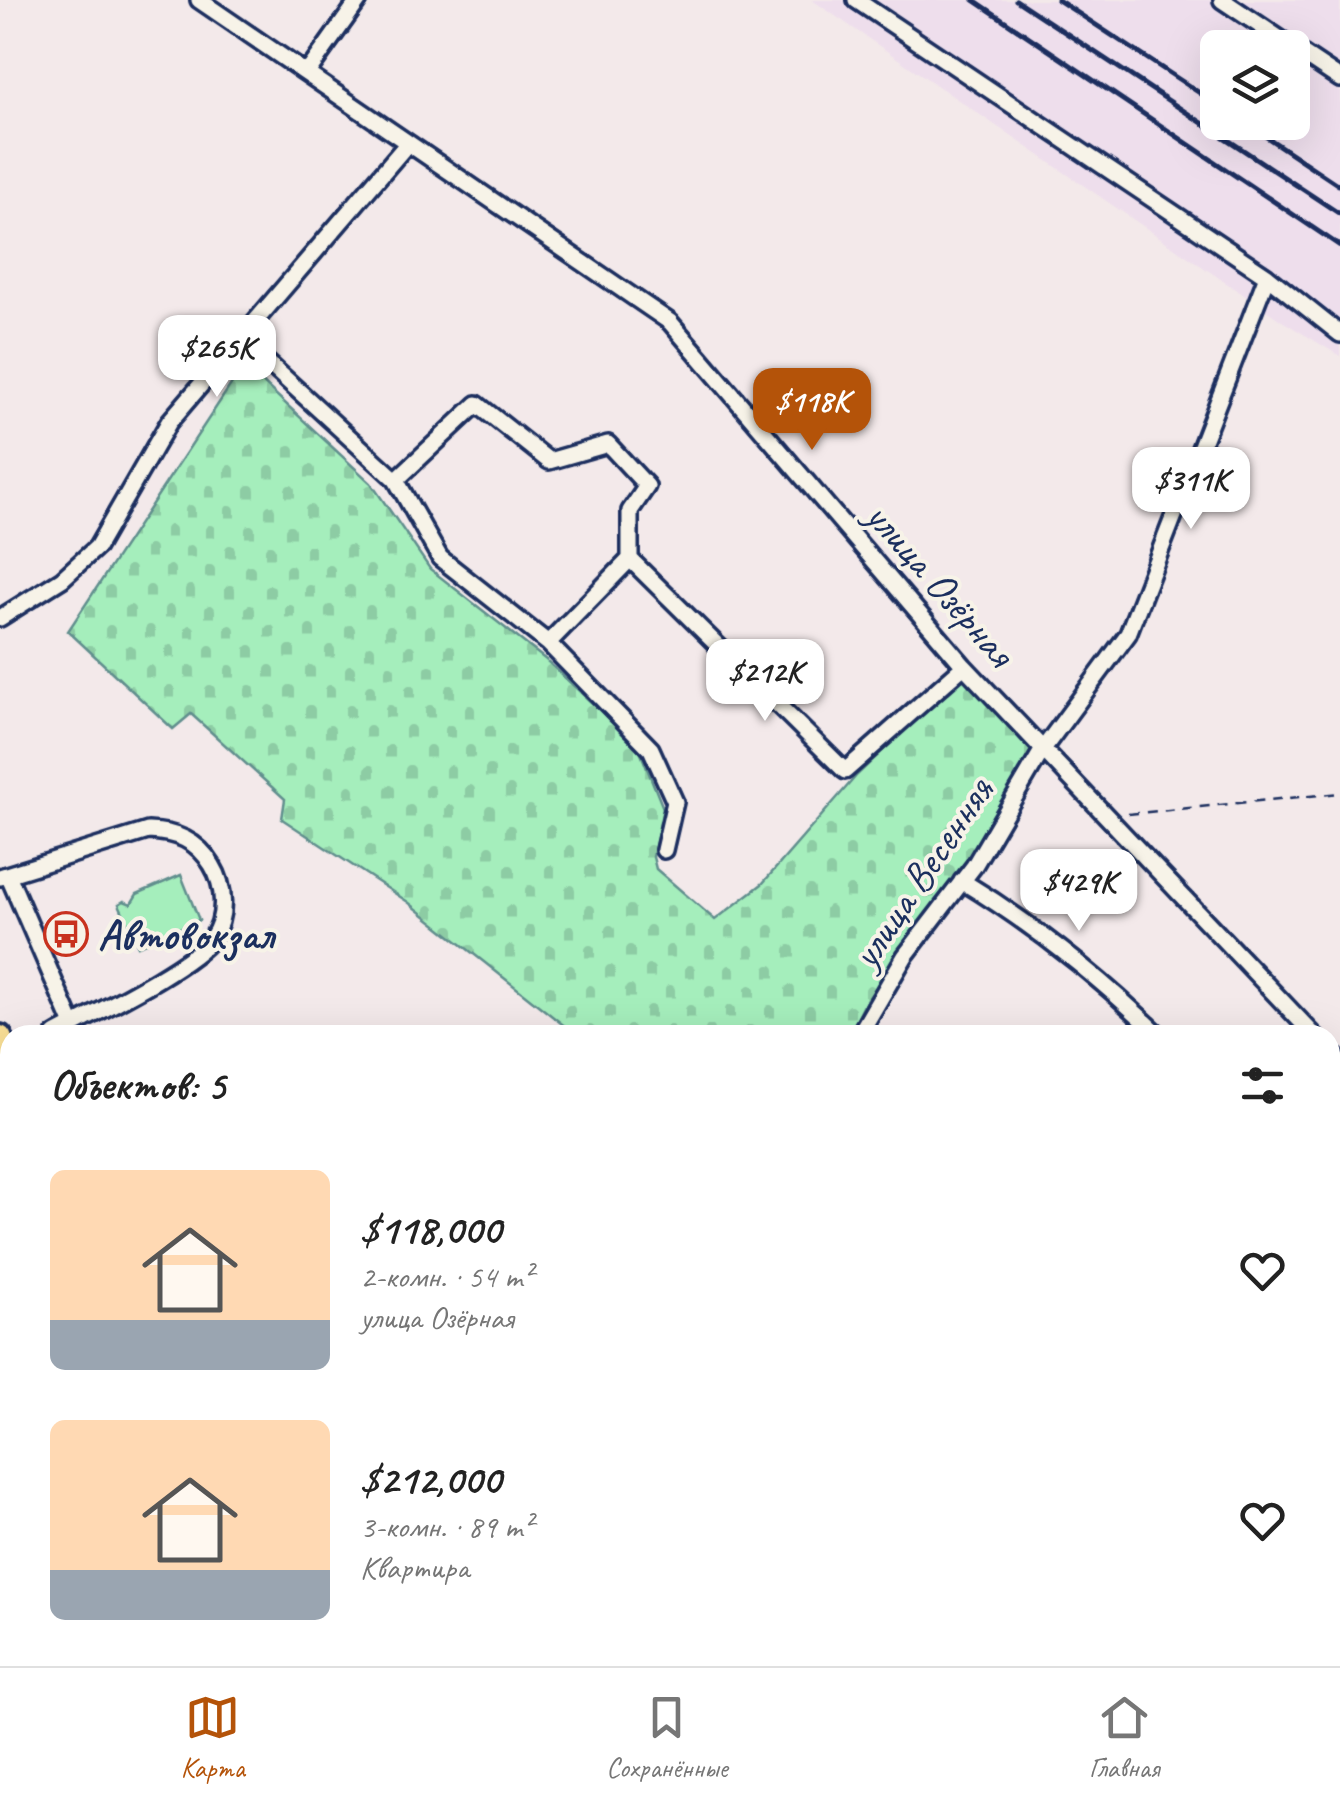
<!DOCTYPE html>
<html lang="ru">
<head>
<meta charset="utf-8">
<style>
  :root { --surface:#fff; --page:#f2f2f2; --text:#222; --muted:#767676; --line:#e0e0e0; --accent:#b45309 }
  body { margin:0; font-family:Caveat,sans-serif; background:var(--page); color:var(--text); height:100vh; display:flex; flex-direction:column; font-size:38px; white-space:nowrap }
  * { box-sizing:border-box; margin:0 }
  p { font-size:32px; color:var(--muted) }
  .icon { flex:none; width:55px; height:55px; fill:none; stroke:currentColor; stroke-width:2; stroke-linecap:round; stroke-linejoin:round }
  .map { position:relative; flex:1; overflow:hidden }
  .panel { position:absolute; left:0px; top:1025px; width:1340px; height:642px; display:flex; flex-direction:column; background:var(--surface); border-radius:30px 30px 0 0; box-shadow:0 10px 40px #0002 }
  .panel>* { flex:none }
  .buttons { position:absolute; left:1200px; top:30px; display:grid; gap:20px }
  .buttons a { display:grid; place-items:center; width:110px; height:110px; border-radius:15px; background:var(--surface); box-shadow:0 10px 40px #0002; font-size:50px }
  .price { position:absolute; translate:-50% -85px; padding:0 22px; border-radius:20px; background:#fff; color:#222; font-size:32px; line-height:65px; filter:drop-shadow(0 2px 5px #0008) }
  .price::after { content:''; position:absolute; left:50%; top:60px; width:30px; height:22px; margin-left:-15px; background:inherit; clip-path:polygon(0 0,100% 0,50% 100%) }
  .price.current { background:var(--accent); color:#fff }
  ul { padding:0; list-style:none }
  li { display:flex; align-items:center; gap:30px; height:250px; padding:0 50px }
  li span { display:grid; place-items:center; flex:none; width:280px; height:200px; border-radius:15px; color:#555 }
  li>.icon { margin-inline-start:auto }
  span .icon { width:120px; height:120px; fill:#fffc; stroke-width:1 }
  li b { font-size:42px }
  h2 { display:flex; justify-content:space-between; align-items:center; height:120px; padding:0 50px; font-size:42px }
  .menu { display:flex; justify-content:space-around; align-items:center; height:140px; border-top:2px solid var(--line); background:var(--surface); font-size:28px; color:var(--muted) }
  .menu a { display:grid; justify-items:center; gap:5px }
  .menu .current { color:var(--accent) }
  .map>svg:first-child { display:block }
  .built { fill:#eedeec; fill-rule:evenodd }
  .grass { fill:url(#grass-dots); stroke:#608e8d; stroke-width:2.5 }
  .cemetery { fill:url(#cemetery-stones); stroke:#608e8d; stroke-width:2.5 }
  .garden { fill:#a5eebc; stroke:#608e8d; stroke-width:2.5 }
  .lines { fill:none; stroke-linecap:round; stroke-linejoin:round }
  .minor-casing { stroke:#1b2f5e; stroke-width:22 }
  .highway-casing { stroke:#1b2f5e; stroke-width:30 }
  .path { stroke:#1b2f5e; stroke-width:2.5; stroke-dasharray:10 8; stroke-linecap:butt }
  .minor { stroke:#f7f3e8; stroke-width:15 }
  .highway { stroke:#f9df96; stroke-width:22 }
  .rail { stroke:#1b2f5e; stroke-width:5 }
  .labels { text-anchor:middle; stroke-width:8; stroke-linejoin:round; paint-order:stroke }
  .street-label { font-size:42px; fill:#1b2f5e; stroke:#f7f3e8 }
  .poi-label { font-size:42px; font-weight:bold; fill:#1b2f5e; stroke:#f7f3e8; text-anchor:start }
</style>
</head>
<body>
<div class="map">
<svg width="1340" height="1666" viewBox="0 0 1340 1666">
  <defs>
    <pattern id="grass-dots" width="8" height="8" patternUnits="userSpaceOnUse" patternTransform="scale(2.5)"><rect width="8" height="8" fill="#a5eebc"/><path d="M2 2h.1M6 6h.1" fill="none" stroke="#8dcca4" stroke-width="1.8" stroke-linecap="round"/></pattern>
    <pattern id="cemetery-stones" width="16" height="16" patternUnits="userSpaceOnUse" patternTransform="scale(2.5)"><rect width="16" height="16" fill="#a5eebc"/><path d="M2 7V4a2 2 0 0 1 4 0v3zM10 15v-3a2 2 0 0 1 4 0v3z" fill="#8dcca4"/></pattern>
  </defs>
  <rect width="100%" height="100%" fill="#f3e9ea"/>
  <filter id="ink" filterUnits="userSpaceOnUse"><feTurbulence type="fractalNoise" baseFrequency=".01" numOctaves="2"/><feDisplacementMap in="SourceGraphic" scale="20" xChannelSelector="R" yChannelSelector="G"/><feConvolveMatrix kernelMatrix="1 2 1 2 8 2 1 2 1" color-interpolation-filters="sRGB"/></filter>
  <g filter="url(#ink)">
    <path class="built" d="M812 0H1340V356L1282 321ZM1218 48H1292V122H1218Z"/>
    <path class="grass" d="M0 1618 10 1626V1658H53L64 1666H0Z"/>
    <path class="cemetery" d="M244 365 371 483 430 569 546 660 638 746 663 808 653 857 656 869 715 920 762 884 857 775 963 675 1033 749 969 859 865 1003 849 1035H576L408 902 282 819 285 799 191 714 173 729 68 631Z"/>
    <path class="garden" d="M181 875 199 920 138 946 119 904 124 901 131 904 137 894Z"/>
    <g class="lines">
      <g class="minor-casing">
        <path id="minor" d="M199 0 670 322 964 666 1314 1035
          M856 0 1267 276 1340 334
          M1222 0 1340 79
          M307 73 359 0
          M241 338 396 480 440 558 548 643 651 749 675 802 664 850
          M396 480 477 404 549 461 608 444 647 486 630 511V559
          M0 618 62 579 97 547 169 422 408 143
          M548 643 630 559 845 771 964 666
          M8 875 73 1025
          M0 877 148 831C176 832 197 840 212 865 225 886 227 917 212 938 191 967 91 1015 55 1035
          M962 881C1036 926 1097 975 1159 1035
          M859 1035 905 956 974 866 1043 749 1128 634 1267 276
          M1330 1051 1340 1062
          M0 1164 10 1188
          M1330 1188 1340 1197
          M1330 1287 1340 1272
          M1330 1550 1340 1558
          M0 1589 10 1596
          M92 1658 104 1666
          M475 1658 477 1666
          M140 1666 159 1658"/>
      </g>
      <g class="highway-casing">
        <path id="highway" d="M0 1037 10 1060
          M269 1658 272 1666"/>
      </g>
      <path class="path" d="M1128 814 1340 793"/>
      <use href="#minor" class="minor"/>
      <use href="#highway" class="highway"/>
      <path class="rail" d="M974 0 1340 246
        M1016 0 1340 214
        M1058 0 1218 105
        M1244 122 1340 186"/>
    </g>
  </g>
  <defs>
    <g id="bus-ring" transform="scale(2.25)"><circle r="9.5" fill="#f7f3e8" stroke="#c8321e" stroke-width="1.5"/><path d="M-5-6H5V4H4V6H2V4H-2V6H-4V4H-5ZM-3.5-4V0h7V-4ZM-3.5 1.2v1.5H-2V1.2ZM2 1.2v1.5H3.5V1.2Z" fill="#c8321e"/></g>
  </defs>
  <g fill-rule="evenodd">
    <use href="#bus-ring" x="66" y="934"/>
  </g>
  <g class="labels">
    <g class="street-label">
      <text transform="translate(941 583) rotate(49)" y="15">улица Озёрная</text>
      <text transform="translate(921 872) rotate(-56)" y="15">улица Весенняя</text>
    </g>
    <g class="poi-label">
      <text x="98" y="949">Автовокзал</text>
    </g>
  </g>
</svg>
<div class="buttons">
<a><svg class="icon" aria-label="layers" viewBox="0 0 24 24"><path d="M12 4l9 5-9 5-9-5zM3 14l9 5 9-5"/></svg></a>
</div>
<b class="price" style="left:217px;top:400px">$265K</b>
<b class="price current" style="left:812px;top:453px">$118K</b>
<b class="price" style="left:1191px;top:532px">$311K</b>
<b class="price" style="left:765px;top:724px">$212K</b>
<b class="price" style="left:1079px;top:934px">$429K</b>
<section class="panel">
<h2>Объектов: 5<svg class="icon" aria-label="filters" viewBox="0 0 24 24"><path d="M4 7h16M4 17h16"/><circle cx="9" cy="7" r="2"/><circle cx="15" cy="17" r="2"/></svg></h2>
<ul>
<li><span style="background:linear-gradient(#ffd9b3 75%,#9aa5b1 0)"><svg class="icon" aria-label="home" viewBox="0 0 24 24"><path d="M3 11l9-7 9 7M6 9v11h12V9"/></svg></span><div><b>$118,000</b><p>2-комн. · 54 m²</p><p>улица Озёрная</p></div><svg class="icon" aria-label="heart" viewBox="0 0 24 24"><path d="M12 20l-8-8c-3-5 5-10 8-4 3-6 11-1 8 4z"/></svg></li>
<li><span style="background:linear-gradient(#ffd9b3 75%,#9aa5b1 0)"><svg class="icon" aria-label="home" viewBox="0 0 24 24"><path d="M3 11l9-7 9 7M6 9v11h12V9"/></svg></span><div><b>$212,000</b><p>3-комн. · 89 m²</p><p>Квартира</p></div><svg class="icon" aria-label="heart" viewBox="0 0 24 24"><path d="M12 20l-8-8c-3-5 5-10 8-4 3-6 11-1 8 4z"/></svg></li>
</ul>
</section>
</div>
<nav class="menu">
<a class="current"><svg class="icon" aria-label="map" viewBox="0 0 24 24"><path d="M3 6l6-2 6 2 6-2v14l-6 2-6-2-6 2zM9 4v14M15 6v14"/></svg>Карта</a>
<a><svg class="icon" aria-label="saved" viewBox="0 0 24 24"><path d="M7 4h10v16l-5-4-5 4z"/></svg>Сохранённые</a>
<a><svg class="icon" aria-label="home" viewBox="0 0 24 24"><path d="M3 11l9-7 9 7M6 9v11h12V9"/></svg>Главная</a>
</nav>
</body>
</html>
